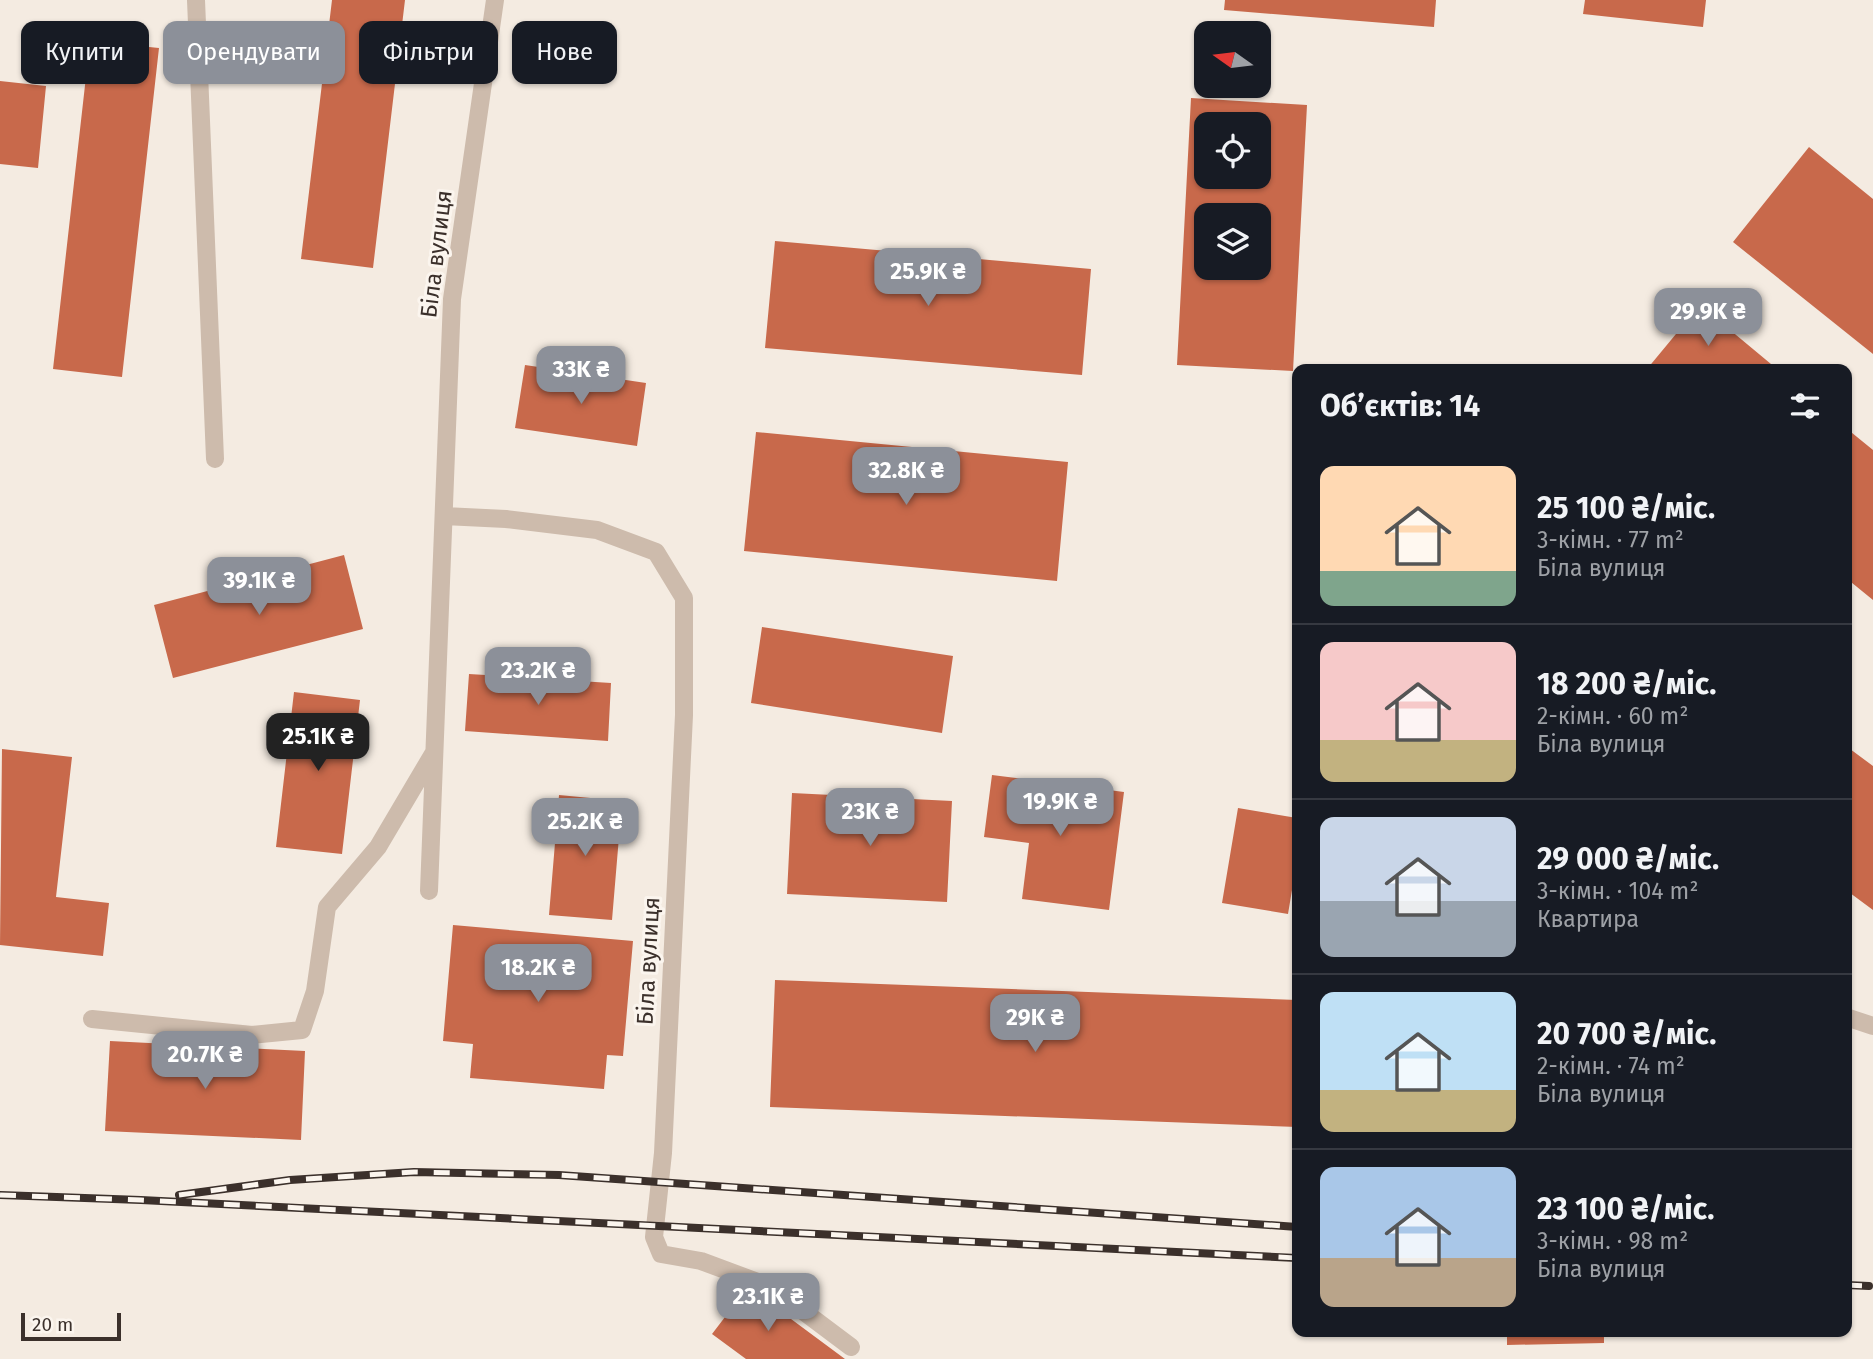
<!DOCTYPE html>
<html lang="uk">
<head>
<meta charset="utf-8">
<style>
  :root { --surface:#171b24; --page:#242831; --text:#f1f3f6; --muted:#9ea1a6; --line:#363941; --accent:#8c9099 }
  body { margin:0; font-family:"Fira Sans",sans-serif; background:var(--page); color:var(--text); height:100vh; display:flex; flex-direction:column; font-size:26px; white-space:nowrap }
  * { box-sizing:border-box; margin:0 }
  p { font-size:23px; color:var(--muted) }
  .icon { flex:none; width:38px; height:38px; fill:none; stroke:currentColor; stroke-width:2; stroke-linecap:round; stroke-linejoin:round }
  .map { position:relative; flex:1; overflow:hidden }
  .details { position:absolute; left:1292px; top:364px; width:560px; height:973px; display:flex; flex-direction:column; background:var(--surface); border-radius:14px; box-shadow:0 2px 5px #0004 }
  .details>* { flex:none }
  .hud { position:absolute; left:21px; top:21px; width:665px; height:63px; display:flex; gap:14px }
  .needle { width:46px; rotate:284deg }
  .controls { position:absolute; left:1194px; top:21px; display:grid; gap:14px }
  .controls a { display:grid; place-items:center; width:77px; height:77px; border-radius:14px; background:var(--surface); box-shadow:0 2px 5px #0004; font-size:35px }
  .scale { position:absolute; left:21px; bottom:18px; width:100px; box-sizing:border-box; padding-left:7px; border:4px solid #3b302b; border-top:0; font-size:19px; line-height:24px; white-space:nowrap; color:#3b302b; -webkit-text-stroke:5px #fbf5ee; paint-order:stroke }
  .price { position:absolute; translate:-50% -60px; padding:0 16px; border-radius:14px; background:var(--accent); color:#fff; font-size:23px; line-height:46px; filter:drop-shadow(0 2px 4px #0008) }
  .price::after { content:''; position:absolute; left:50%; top:42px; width:21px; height:16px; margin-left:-10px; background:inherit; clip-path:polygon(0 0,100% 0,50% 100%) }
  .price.on { background:#222; color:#fff }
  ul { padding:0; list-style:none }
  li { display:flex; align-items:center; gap:21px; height:175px; padding:0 28px }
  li+li { border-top:2px solid var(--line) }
  li span { display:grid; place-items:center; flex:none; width:196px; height:140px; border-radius:14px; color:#555 }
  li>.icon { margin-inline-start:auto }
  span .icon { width:84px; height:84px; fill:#fffc; stroke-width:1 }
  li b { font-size:30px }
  h2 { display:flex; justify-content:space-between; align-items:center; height:84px; padding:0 28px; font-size:30px }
  .tag { padding:0 24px; border-radius:14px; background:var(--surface); box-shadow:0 2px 5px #0004; font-size:24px; line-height:63px }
  .tag.on { background:var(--accent); color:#fff }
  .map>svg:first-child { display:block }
  .building { fill:#c8694b; fill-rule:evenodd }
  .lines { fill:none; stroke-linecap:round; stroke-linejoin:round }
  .minor { stroke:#cdbbac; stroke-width:18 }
  .rail-casing { stroke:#3b302b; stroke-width:8 }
  .rail { stroke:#fbf5ee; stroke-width:5; stroke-dasharray:16; stroke-linecap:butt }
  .labels { text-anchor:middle; stroke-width:6; stroke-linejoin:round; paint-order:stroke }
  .street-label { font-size:23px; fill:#3b302b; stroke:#fbf5ee }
</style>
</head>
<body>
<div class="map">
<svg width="1873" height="1359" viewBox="0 0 1873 1359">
  <rect width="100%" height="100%" fill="#f4ebe1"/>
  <path class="building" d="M332 0H405L373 268 301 259Z
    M1225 0H1436L1434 27 1224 10Z
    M1585 0H1706L1703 27 1583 14Z
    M90 41 159 48 122 377 53 369Z
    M0 81 46 86 38 168 0 164Z
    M1191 98 1307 105 1293 371 1177 365ZM1206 124H1258V177H1206ZM1206 215H1258V268H1206Z
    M1809 147 1873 199V354L1733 242Z
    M775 241 1091 269 1082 375 765 348Z
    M1700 305 1777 369H1647Z
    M525 365 646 383 637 446 515 428Z
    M1846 428 1873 450V600L1846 578Z
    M756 432 1068 462 1057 581 744 551Z
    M344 555 363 629 173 678 154 605Z
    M762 627 953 656 942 733 751 703Z
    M469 674 611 683 608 741 465 731Z
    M294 692 360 700 342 854 276 847Z
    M1846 746 1873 766V910L1846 890Z
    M2 749 72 757 56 897 109 903 103 956 0 945Z
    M992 775 1124 792 1109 910 1022 899 1029 843 984 837Z
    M792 793 952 801 947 902 787 894Z
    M559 795 622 801 612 920 549 915Z
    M1238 808 1297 818V860L1288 914 1222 903Z
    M453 925 633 941 623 1056 607 1055 604 1089 470 1078 473 1044 443 1041Z
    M775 980 1297 1000V1127L770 1107Z
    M110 1041 305 1051 301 1140 105 1131Z
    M748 1287 845 1359H746L712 1334Z
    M1507 1332H1604V1343L1507 1345Z"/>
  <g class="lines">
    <path class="minor" d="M196 0 215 459
      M444 516 506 519 597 530 656 552 684 598V715L663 1153 654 1237 661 1254 701 1261 771 1287 851 1347
      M429 891 452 299 495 0
      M1846 1017 1873 1026
      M92 1019 252 1035 302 1030 315 991 327 907 378 847 433 754"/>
    <g class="rail-casing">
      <path id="rail" d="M0 1195 141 1200 1297 1258
        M179 1195 290 1180 414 1172 559 1175 1297 1227
        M1846 1285 1869 1286"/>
    </g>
    <use href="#rail" class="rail"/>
  </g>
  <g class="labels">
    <g class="street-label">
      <text transform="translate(436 254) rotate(-83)" y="8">Біла вулиця</text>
      <text transform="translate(648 961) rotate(-87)" y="8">Біла вулиця</text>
    </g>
  </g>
</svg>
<div class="controls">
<a><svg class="needle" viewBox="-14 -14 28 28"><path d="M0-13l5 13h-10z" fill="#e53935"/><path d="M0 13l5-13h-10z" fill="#9ea1a6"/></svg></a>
<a><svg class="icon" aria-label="locate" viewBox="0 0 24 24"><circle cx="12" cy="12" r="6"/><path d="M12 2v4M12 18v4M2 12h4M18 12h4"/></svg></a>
<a><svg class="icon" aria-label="layers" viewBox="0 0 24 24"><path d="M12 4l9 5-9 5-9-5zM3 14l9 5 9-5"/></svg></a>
</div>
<div class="scale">20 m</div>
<b class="price" style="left:928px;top:308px">25.9K ₴</b>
<b class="price" style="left:1708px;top:348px">29.9K ₴</b>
<b class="price" style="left:581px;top:406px">33K ₴</b>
<b class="price" style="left:906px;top:507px">32.8K ₴</b>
<b class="price" style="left:259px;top:617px">39.1K ₴</b>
<b class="price" style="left:538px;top:707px">23.2K ₴</b>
<b class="price on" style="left:318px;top:773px">25.1K ₴</b>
<b class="price" style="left:1060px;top:838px">19.9K ₴</b>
<b class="price" style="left:870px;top:848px">23K ₴</b>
<b class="price" style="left:585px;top:858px">25.2K ₴</b>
<b class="price" style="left:538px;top:1004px">18.2K ₴</b>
<b class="price" style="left:1035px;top:1054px">29K ₴</b>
<b class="price" style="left:205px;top:1091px">20.7K ₴</b>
<b class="price" style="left:768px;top:1333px">23.1K ₴</b>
<div class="hud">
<a class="tag">Купити</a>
<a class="tag on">Орендувати</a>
<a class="tag">Фільтри</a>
<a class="tag">Нове</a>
</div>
<section class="details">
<h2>Об’єктів: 14<svg class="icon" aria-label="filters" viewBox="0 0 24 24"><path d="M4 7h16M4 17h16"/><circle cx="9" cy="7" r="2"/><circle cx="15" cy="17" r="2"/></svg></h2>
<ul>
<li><span style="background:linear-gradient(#ffd9b3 75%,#7fa58c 0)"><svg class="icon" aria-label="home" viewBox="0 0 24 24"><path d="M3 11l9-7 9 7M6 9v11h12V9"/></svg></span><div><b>25 100 ₴/міс.</b><p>3-кімн. · 77 m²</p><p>Біла вулиця</p></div></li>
<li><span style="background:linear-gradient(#f6c9c9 70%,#c2b280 0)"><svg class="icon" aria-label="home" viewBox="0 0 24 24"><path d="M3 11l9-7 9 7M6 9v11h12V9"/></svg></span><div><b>18 200 ₴/міс.</b><p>2-кімн. · 60 m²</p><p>Біла вулиця</p></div></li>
<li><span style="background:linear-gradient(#c9d6e8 60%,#9aa5b1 0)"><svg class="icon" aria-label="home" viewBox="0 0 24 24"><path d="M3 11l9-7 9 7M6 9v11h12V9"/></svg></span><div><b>29 000 ₴/міс.</b><p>3-кімн. · 104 m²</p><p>Квартира</p></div></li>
<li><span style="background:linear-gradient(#bfe0f5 70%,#c2b280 0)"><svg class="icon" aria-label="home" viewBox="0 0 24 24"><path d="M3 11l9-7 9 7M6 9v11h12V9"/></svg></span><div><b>20 700 ₴/міс.</b><p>2-кімн. · 74 m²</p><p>Біла вулиця</p></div></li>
<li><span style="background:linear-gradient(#a9c7e8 65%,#b9a48a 0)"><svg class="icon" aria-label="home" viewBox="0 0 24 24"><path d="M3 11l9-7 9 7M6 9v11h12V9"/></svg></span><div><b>23 100 ₴/міс.</b><p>3-кімн. · 98 m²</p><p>Біла вулиця</p></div></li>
</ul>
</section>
</div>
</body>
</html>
